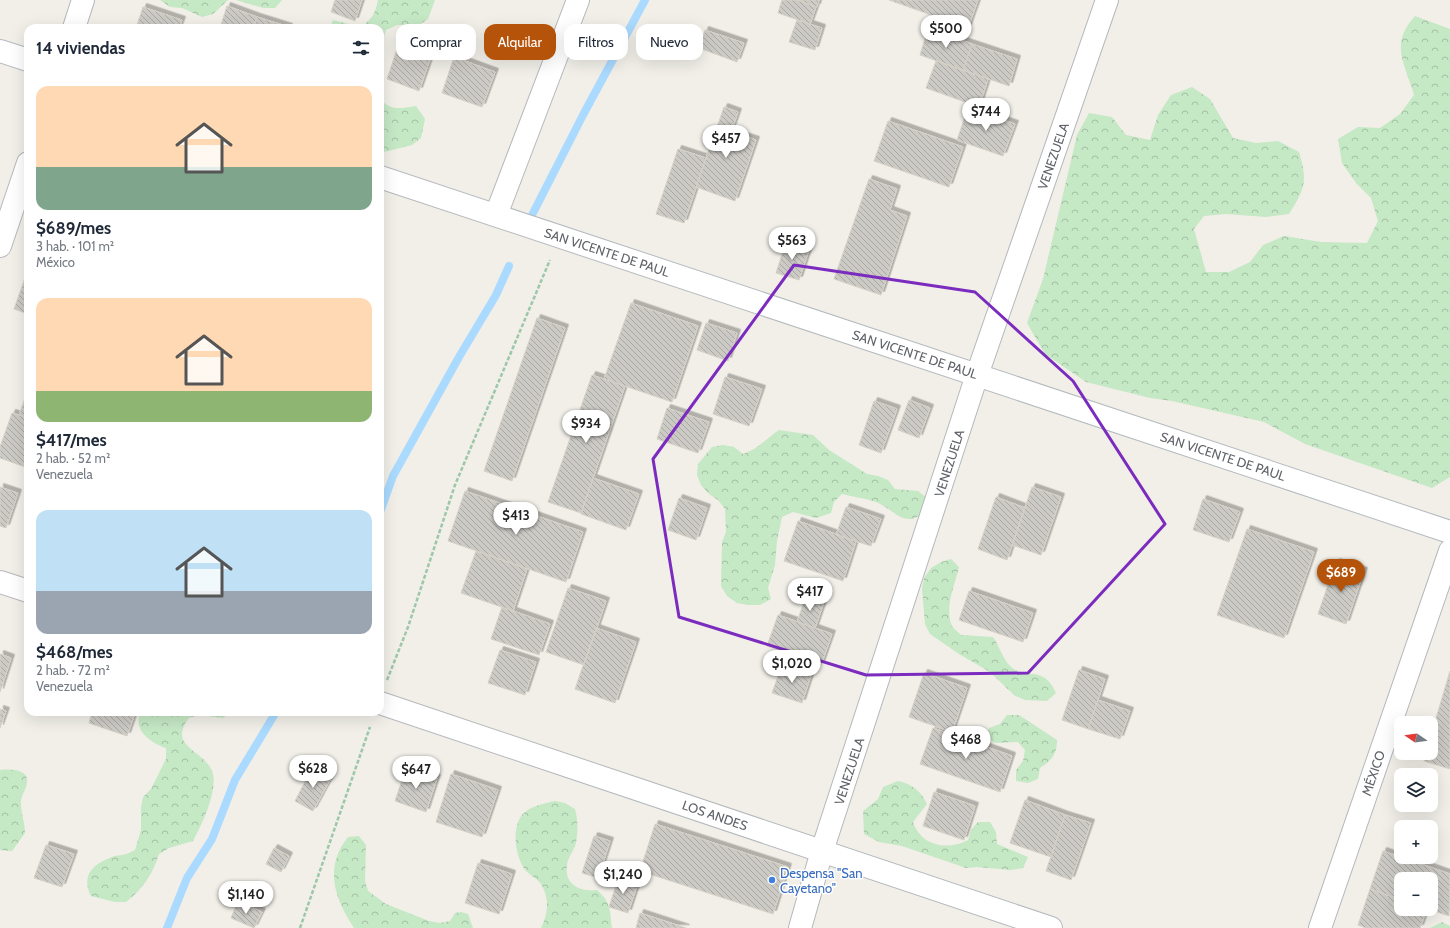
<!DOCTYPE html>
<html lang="es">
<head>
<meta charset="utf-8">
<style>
  :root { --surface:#fff; --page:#f6f6f7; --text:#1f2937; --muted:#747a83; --accent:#b45309 }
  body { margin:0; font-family:Cabin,sans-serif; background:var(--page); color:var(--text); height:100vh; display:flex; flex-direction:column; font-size:15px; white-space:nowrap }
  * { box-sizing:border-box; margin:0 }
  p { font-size:13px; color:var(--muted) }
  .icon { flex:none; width:22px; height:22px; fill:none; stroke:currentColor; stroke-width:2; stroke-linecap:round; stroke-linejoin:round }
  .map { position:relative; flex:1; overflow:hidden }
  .sheet { position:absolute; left:24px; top:24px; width:360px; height:692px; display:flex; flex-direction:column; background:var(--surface); border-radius:12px; box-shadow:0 4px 16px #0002 }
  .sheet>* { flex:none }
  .banner { position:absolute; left:396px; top:24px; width:380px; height:36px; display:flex; gap:8px }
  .needle { width:26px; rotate:283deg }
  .fabs { position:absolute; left:1394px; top:716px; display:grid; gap:8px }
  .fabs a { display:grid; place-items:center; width:44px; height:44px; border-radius:8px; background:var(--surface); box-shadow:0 4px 16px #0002; font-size:20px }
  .price { position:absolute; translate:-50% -34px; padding:0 9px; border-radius:14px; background:#fff; color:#222; font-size:13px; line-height:26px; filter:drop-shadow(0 1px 2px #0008) }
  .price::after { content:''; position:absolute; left:50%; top:24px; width:12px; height:9px; margin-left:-6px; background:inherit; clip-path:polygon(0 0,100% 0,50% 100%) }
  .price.active { background:var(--accent); color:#fff }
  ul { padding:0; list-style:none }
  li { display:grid; align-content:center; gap:8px; height:212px; padding:0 12px }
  li span { display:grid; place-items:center; height:124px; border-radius:12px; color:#555 }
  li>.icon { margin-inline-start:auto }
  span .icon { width:72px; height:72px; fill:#fffc; stroke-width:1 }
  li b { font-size:17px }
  h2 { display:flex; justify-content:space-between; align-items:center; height:48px; padding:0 12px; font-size:17px }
  .pill { padding:0 14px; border-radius:12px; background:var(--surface); box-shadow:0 4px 16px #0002; font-size:14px; line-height:36px }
  .pill.active { background:var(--accent); color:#fff }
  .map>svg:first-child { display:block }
  .forest { fill:url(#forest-crowns) }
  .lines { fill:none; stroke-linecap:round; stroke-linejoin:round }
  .stream { stroke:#aadaff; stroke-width:8 }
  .building { fill:url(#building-back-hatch); stroke:#d6d1c6; filter:url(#shadow) }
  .street-casing { stroke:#b5b8bc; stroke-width:24 }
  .secondary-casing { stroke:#b6babf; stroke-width:24 }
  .path { stroke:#9cc7a9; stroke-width:2.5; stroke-dasharray:4 2; stroke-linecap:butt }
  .street { stroke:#fff; stroke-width:22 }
  .secondary { stroke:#fff; stroke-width:22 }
  .marked { fill:none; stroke:#7b2cbf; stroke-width:3; stroke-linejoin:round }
  .shop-dot { fill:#3f7fe0; stroke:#fff; stroke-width:1.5 }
  .labels { text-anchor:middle; stroke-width:3; stroke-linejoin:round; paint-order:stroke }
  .street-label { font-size:13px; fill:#5f6368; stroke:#fff }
  .shop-label { font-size:13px; fill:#366cbe; stroke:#fff; text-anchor:start }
</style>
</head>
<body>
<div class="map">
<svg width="1450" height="928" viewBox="0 0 1450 928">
  <defs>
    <pattern id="forest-crowns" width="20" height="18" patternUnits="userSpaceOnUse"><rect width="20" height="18" fill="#c5e8c5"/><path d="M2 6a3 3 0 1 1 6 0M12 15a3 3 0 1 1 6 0" fill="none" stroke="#a3c0a4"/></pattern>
    <pattern id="building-back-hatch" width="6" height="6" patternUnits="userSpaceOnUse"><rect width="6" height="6" fill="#cccac5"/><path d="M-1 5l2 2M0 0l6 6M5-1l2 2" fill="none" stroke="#a9a8a4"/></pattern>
    <filter id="shadow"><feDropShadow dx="3.5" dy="-3.5" stdDeviation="0" flood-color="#0004"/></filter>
  </defs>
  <rect width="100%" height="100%" fill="#f1efe8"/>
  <path class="forest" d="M160 0H228L213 14 202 17 182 8 170 7Z
    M236 0H282L275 8H263Z
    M378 0H435L428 19 419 25H397L386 30 383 40 384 62 380 75V28H330L333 20 360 27C372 20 375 14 378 0Z
    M1415 16 1450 29V477L1432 488 1305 444 1264 422 1172 401 1150 398 1086 382 1045 354 1027 323 1043 279 1077 135 1089 113 1112 117 1126 135 1150 140 1158 115 1171 95 1192 87 1210 99 1233 138 1256 143 1278 141 1299 152C1308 182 1305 188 1289 214L1266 217 1226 214 1204 216 1194 229 1206 272H1229L1250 262 1263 245 1284 236 1321 242 1367 243 1378 221 1371 198 1356 183 1342 163 1338 139 1358 127 1380 128 1400 114 1414 95C1405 63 1389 45 1415 16Z
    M380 98C390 112 402 108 416 106L425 119 421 138 412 145 380 153Z
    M779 430 813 435 829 450 867 474 878 476 888 480 895 489 918 491 927 498V510C904 531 896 510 876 502 865 498 853 497 842 494L834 502 831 513 816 518 793 512 782 517 777 541 775 565 768 588 771 599 760 605H748L737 603 727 596 721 586 722 542 726 532 725 509 718 500 709 494 701 485 697 475 698 464 712 447 723 445 734 447 743 454C758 449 766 439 779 430Z
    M951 559 959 567C955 584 944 609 952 626 954 629 958 632 961 635L993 637C999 645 1003 660 1011 667 1029 681 1043 664 1056 693L1047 701 1025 700 1014 695 990 672 959 654 930 634 925 624 922 589 924 578 931 568 941 562Z
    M140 712H232L223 718 200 715 189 718C166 748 207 750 213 774 217 793 202 824 193 841L169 848 159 854C153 874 142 890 126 902H115L91 896C83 880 88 869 103 861 107 859 111 857 115 856 123 855 128 854 135 850L141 830V808L143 797 151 789 166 759V748C151 743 133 731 140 712Z
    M1007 715H1019L1057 740C1057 754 1052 760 1040 768L1038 779 1028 783 1016 781V770L1023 761 1025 750 1018 742 995 743 986 736 989 728 1000 724Z
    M0 770C8 769 29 769 27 782 27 788 22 794 21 800 20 811 25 822 25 833L12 851 0 850Z
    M898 781C912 784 921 791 927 804L913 822C921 846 947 851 968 840L971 830 978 822H990L996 832 997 844 1028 857 1023 868 1011 870 977 867 966 868 902 846 879 842 864 834 863 811 878 799 883 787Z
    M555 801 565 803 575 809C578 820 578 831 576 843 574 851 567 858 567 866 564 885 581 892 597 890 611 902 610 911 612 928H541C548 914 550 899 541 884 536 877 526 874 522 865 515 851 512 828 522 815 528 807 545 803 555 801Z
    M359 836 366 845 365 881 368 891 386 904 429 921 440 923 450 921 455 913 461 912 468 914 473 928H354C334 898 324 867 348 837Z
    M1442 922 1450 926V928H1430Z"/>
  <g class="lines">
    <path class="stream" d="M532 215 583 115 645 0
      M380 512 393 476 459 357 496 295 509 266
      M167 928 187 878 212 839 235 780 276 712"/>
  </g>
  <path class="building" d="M335 0H362L355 21 331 12Z
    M782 0H797L816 7 810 24 778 13Z
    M797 0H819L817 7Z
    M889 0H978L968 28Z
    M227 6 257 17 253 28H220Z
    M143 7 182 20 179 28H136Z
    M257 17 289 27V28H253Z
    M797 20 822 28 815 50 789 42Z
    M404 28 437 39 419 91 387 79Z
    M928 29 972 44 963 70 920 55Z
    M705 30 744 43 737 62 699 48Z
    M972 44 1017 59 1009 86 963 70Z
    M454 57 495 72 482 107 442 93Z
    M936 61 988 79 979 107 926 88Z
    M724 107 738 112 731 132 756 140 735 201 696 187Z
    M968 108 1015 124 1003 156 957 140Z
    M888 121 963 147 949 187 874 161Z
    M678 149 706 158 684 223 656 214Z
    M869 179 897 189 890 210 907 216 881 295 834 279Z
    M786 242 809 250 799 280 776 273Z
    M25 278 28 279V314L14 309Z
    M631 303 698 326 672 402 604 379Z
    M537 318 565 328 512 481 484 471Z
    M706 323 737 333 728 361 697 350Z
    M592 375 625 386 581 513 548 502Z
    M725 377 762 389 749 426 713 414Z
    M28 390V418L19 415Z
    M909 400 930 408 919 438 898 430Z
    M874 401 897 409 881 453 859 445Z
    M667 408 709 422 698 453 657 439Z
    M12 413 28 418V468L0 458V447Z
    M593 478 639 494 626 530 581 514Z
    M0 487 18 493 6 528 0 526Z
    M1032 487 1061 497 1041 555 1012 545Z
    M465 491 583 532 566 582 448 541Z
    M996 497 1025 508 1007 560 978 549Z
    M679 498 707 508 696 540 668 530Z
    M1203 499 1240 512 1229 542 1193 530Z
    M846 507 881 519 871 546 836 535Z
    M798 521 856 541 843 581 784 561Z
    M1247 529 1314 552 1284 638 1217 615Z
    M476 551 527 569 513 611 461 593Z
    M1336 562 1364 571 1346 624 1318 614Z
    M568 588 606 601 584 665 546 652Z
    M969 591 1033 613 1023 642 959 620Z
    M806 596 824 602 815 628 797 622Z
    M502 607 550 624 539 655 491 639Z
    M778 615 832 634 821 665 767 646Z
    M596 628 636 642 615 703 575 689Z
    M500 650 536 662 525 695 488 683Z
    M0 654 11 658 0 692Z
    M782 665 811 675 802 703 772 693Z
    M28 669V679L25 678Z
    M1079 670 1105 679 1088 729 1062 720Z
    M1450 671V769L1424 761 1426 753H1431V735Z
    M924 673 967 688 952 732 909 717Z
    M1098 700 1130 711 1120 739 1088 729Z
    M0 709 6 711 0 728Z
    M92 712H122L134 716 127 736 89 723Z
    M933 728 1012 756 1000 792 920 764Z
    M312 768 331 778 313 811 295 801Z
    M406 768 437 778 426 812 395 801Z
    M451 774 498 790 482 837 436 822Z
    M934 792 975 806 964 840 923 826Z
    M1025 800 1065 815 1051 857 1010 843Z
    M1065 815 1091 823 1071 880 1046 871Z
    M655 824 788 867 773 914 640 871Z
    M594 836 610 841 598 878 582 873Z
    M46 845 74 854 62 887 34 878Z
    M274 848 289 856 281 872 266 864Z
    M1383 851 1450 874 1449 916 1428 909H1431V879H1401V900L1370 889Z
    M478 863 512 874 499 914 465 903Z
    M619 876 638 883 628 913 609 907Z
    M1370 889 1401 900V909H1427L1420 928H1366L1358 925Z
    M238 901 262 912 254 928 231 918Z
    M640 913 686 928H636Z"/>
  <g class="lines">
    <g class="street-casing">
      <path id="street" d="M74 28 83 0
        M496 215 578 0
        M0 246 28 163
        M0 582 28 591
        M380 703 1051 928
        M800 928 822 851 977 375 1107 0
        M1320 928 1450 551"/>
    </g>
    <g class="secondary-casing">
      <path id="secondary" d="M0 51 28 60
        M380 177 1450 532"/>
    </g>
    <path class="path" d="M387 680 408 627 455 485 550 260
      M300 928 370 727"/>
    <use href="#street" class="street"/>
    <use href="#secondary" class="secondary"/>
  </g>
  <path class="marked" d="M794 265 975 292 1073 381 1165 524 1028 673 866 675 679 617 653 459Z"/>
  <circle class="shop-dot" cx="772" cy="880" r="4"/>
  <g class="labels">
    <g class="street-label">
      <text transform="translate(1053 156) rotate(-71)" y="5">VENEZUELA</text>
      <text transform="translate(607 252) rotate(18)" y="5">SAN VICENTE DE PAUL</text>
      <text transform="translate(915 354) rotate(18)" y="5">SAN VICENTE DE PAUL</text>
      <text transform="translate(1223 456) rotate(18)" y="5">SAN VICENTE DE PAUL</text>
      <text transform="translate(949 463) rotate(-72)" y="5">VENEZUELA</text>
      <text transform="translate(849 771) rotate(-72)" y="5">VENEZUELA</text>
      <text transform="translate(1373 773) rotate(-71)" y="5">MÉXICO</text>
      <text transform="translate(715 815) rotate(19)" y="5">LOS ANDES</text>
    </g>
    <g class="shop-label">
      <text x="780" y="878">Despensa "San<tspan x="780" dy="15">Cayetano"</tspan></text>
    </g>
  </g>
</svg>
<div class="fabs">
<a><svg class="needle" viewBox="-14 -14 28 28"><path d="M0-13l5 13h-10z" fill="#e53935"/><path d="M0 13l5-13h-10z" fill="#747a83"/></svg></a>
<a><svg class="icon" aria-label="layers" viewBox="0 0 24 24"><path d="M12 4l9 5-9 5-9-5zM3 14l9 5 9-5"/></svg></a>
<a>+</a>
<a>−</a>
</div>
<b class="price" style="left:946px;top:49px">$500</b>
<b class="price" style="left:986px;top:132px">$744</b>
<b class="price" style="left:726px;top:159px">$457</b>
<b class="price" style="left:792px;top:261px">$563</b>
<b class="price" style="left:586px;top:444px">$934</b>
<b class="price" style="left:516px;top:536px">$413</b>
<b class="price active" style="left:1341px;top:593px">$689</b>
<b class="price" style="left:810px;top:612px">$417</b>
<b class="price" style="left:792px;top:684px">$1,020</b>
<b class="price" style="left:966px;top:760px">$468</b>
<b class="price" style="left:313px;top:789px">$628</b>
<b class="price" style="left:416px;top:790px">$647</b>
<b class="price" style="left:623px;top:895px">$1,240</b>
<b class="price" style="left:246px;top:915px">$1,140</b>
<div class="banner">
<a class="pill">Comprar</a>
<a class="pill active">Alquilar</a>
<a class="pill">Filtros</a>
<a class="pill">Nuevo</a>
</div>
<section class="sheet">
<h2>14 viviendas<svg class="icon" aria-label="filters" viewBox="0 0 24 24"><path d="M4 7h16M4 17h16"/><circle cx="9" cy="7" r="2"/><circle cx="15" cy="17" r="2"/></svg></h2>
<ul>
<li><span style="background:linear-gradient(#ffd9b3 65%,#7fa58c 0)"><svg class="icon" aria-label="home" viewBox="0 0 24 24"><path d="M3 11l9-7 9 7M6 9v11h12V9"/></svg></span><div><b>$689/mes</b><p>3 hab. · 101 m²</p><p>México</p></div></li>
<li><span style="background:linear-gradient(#ffd9b3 75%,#8fb573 0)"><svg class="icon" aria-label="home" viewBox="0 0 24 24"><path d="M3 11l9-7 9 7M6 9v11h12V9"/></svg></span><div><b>$417/mes</b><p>2 hab. · 52 m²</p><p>Venezuela</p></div></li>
<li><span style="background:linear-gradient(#bfe0f5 65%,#9aa5b1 0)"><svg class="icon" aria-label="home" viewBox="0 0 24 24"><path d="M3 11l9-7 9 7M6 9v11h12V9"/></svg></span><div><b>$468/mes</b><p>2 hab. · 72 m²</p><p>Venezuela</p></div></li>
</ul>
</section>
</div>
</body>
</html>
